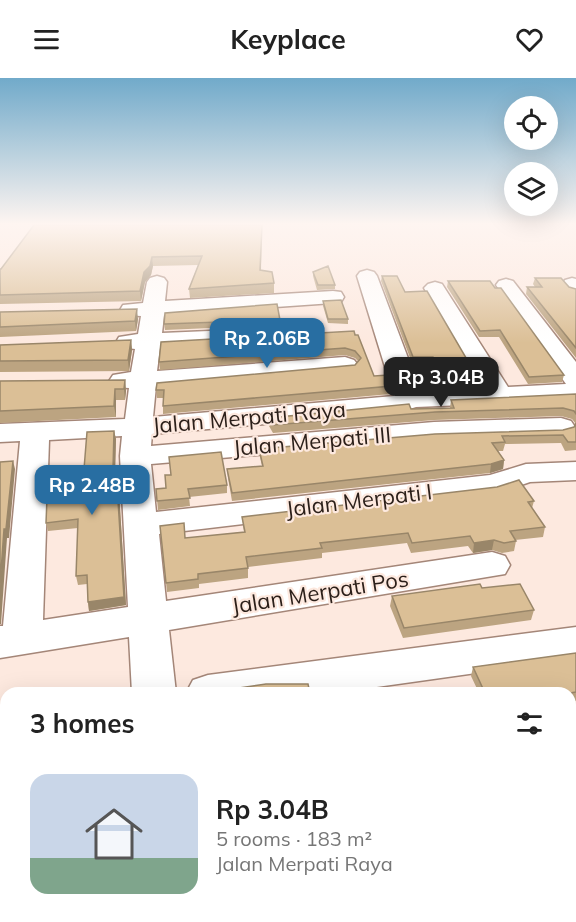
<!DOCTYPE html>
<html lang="en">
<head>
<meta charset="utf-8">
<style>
  :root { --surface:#fff; --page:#f2f2f2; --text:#222; --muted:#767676; --line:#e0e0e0; --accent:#286ea2 }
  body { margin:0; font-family:Mulish,sans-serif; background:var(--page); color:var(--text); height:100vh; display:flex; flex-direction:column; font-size:22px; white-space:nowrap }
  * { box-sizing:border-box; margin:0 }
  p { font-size:20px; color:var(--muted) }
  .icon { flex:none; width:33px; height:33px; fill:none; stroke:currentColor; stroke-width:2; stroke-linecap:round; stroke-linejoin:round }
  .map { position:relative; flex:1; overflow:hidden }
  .details { position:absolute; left:0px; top:609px; width:576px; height:236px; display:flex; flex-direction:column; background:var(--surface); border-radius:18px 18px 0 0; box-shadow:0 6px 24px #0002 }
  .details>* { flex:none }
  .tools { position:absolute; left:504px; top:18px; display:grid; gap:12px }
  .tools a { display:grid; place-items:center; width:54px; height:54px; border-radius:50%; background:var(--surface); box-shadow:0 6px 24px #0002; font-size:30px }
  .price { position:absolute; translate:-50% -51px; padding:0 14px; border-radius:12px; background:var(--accent); color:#fff; font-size:20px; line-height:39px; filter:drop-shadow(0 2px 3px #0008) }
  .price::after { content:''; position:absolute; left:50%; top:36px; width:18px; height:14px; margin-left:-9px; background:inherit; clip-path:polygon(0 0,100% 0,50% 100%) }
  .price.current { background:#222; color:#fff }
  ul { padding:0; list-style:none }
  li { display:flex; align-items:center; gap:18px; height:150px; padding:0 30px }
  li+li { border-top:2px solid var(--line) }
  li span { display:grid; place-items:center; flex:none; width:168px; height:120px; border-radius:18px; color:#555 }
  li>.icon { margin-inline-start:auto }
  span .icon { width:72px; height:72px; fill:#fffc; stroke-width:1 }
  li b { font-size:26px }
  h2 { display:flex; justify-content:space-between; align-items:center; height:72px; padding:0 30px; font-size:26px }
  header { display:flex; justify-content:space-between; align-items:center; height:78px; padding:0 30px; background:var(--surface); font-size:27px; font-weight:700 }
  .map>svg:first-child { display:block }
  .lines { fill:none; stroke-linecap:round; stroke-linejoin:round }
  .minor-casing { stroke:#a48678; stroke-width:3 }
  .minor { fill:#fff; fill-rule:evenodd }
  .wall { fill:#bca481 }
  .shaded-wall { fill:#998669 }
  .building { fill:#dbbf96; stroke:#998669; stroke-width:1.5 }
  .labels { text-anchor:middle; stroke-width:4.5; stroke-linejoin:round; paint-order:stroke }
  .street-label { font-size:22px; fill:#2b1f19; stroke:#fde9df }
</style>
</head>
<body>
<header><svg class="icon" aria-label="menu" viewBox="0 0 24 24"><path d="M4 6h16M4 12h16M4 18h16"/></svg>Keyplace<svg class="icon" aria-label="heart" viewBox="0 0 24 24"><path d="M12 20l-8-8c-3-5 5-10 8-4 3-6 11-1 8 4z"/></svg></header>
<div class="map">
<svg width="576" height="844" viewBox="0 0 576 844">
  <rect width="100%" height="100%" fill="#fde9df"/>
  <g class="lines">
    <g class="minor-casing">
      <path id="minor" d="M367 192 374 194 377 198 420 312 482 310 424 210 428 206 435 204 442 206 508 309 566 306 496 207 499 203 506 201 513 203 576 284V322L416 329 400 334 152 356 151 368 434 344 561 340 571 343 575 349 571 355 561 358 434 362 151 386 156 434 490 397 526 386 576 384V402L530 404 495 416 159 456 166 523 492 474 505 478 510 487 505 496 169 552 176 615H132L129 559 0 580V548H3L20 363 0 364V346L125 341 129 310 113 309 109 303 113 297 131 294 135 271 119 269 116 264 119 259 138 256 141 238 123 237 120 232 123 227 143 225 147 204 150 200 157 198 164 200 167 204 165 223 333 213 341 214 344 219 341 224 333 225 164 237 162 255 304 249 312 251 316 256 312 261 304 263 160 270 157 293 345 279 354 282 358 287 354 292 345 295 156 308 153 339 394 318 357 198 360 194ZM122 358 120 378 128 529 43 542 49 362Z
        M572 200 576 201V216L569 214 562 206 565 202Z
        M576 549V581L334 615H186L193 602 208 597Z
        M576 677V721L570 722V678Z
        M138 838H194V844H138Z"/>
    </g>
    <use href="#minor" class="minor"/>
  </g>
  <path class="wall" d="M262 147 261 193 274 205V215L190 220 189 211 198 187 153 188 151 197 145 204 141 223 0 226V191Z
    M313 194 335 207V211L317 212 313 198Z
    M382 198 405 214 479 302 478 308 442 309 432 285H412L381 203Z
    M535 200 576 211V280L526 216 527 209H535L533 206Z
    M448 203 495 210 564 297 562 304 528 306 499 259H479L447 209Z
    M323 223 348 241V246L328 245 323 228Z
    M0 234 138 241 136 253 0 259Z
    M280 242V247L165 252 164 246Z
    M354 253 374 298 392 308 391 316 163 336V320H157L156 312 355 287 358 283 355 280 345 277 160 292 159 284Z
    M131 262 132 272 129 293 0 294V267Z
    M125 302 126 313 125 322H116V339L0 345V303Z
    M576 316V372L565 373 561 365 505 366 503 373H498L504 382 503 391 490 395 232 423 228 400 227 391 262 388 260 379 259 371 563 352 574 349 576 346 572 341 561 338 434 342 273 355 269 348V340L411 331 450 330 451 322Z
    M114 353 116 361 115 390H116L118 398 126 527 89 533 88 524 87 506 78 507 76 498 78 450 48 453 46 445 84 391Z
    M227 407V415L189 419 190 428 158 432 156 411Z
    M534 423 532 430 545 449 543 459 515 462 516 463 514 473 502 475 492 472 473 475 468 468 411 475 407 465 322 475V480L248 489V500L199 506V510L167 514 160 448 186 460 244 454 242 439Z
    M482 510 534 532 531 542 403 560 390 528 392 518Z
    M576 575V623L570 624V615H479L471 598 473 589Z
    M576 725V844H514L512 838H570Z
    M380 838H461L463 844H382Z"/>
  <path class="shaded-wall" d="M152 179 153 188 151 197 145 204 141 223 140 213 144 194Z
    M137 231 138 241 136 253 135 243Z
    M131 262 132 272 129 293 128 282Z
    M125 302 126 313 125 322 124 311Z
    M115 311 116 322V339L114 328Z
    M114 353 116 361 115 398 113 391Z
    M504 382 503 391 490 395 491 386Z
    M13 383 15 391 9 460H7L1 546H0V508L4 451Z
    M116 390 118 398 126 527 89 533 88 524Z
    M494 462 492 472 473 475 474 465Z
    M0 736H4L6 747 0 748Z"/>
  <path class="building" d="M34 147H262L260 192 272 194 274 205 189 211 202 178 152 179 150 188 144 194 140 213 0 217V191H1Z
    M328 188 335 207H318L313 194Z
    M382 198H397L405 214 427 213 479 302 443 303 433 279H413Z
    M535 200H561L569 209 576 211V270L527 209H542Z
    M448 203H490L495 210H501L564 297 529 299 500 252 480 253Z
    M341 222 348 241H328L323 223Z
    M277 226 280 242 164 246 165 235Z
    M137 231 135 243 0 249V234Z
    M354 253 355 257H358L374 298 388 297 392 308 163 328 164 312H156L157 305 355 287 361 280 355 273 345 270 159 284 161 264Z
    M131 262 128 282 0 283V267Z
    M125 302 124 311H115L114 328 0 333V303Z
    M576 316V336L574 333 563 330 435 334 272 347 269 340 409 326 411 331 454 330 451 322Z
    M576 345V364H568L563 357 502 358 505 364 492 365 504 382 491 386 232 415 227 391 263 388 259 371 435 356 563 352 574 349Z
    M114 353 113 391 116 390 124 519 88 524 87 497 76 498 78 441 46 445 48 395 84 391 87 354Z
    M221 374 227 407 188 411 190 420 157 423 156 411 166 410 165 397H171L169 379Z
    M13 383 6 451H4L0 508V384Z
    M519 402 534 423 528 424 545 449 510 453 516 463 504 465 494 462 474 465 470 458 412 465 408 455 320 465 322 470 246 479 248 490 198 496V501L166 505 160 448 184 445 185 460 245 454 242 439 497 409Z
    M480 506 482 510 520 506 534 532 404 550 392 518Z
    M576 575V614L570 615H485L473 589Z
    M266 606H308L310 615H205Z
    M118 611V615H94Z
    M6 671V838H136L137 844H0V764L4 736H0V695H4Z
    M570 712 576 725V838L533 844H523L521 838H570Z
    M384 838H461L463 844H386Z"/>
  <linearGradient id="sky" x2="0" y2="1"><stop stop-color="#71aaca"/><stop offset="0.55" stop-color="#fef5f1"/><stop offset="1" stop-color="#fef5f1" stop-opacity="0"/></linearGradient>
  <rect width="576" height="265" fill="url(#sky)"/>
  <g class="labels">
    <g class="street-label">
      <text transform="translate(249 339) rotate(-5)" y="8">Jalan Merpati Raya</text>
      <text transform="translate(312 363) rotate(-5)" y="8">Jalan Merpati III</text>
      <text transform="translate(359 422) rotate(-7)" y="8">Jalan Merpati I</text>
      <text transform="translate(320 514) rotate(-9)" y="8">Jalan Merpati Pos</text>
    </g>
  </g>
</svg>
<div class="tools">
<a><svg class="icon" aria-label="locate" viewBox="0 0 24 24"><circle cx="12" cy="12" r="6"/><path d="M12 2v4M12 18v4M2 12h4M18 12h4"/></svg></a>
<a><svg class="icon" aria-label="layers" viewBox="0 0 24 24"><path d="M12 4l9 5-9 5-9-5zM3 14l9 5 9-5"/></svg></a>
</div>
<b class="price" style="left:267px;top:291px">Rp 2.06B</b>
<b class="price current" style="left:441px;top:330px">Rp 3.04B</b>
<b class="price" style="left:92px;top:438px">Rp 2.48B</b>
<section class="details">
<h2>3 homes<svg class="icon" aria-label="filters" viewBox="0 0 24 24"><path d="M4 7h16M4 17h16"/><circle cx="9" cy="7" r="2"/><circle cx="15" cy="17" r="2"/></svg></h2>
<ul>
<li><span style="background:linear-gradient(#c9d6e8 70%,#7fa58c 0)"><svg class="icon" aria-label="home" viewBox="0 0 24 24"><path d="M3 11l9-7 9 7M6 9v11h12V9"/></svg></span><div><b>Rp 3.04B</b><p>5 rooms · 183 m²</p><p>Jalan Merpati Raya</p></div></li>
</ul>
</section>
</div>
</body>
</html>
